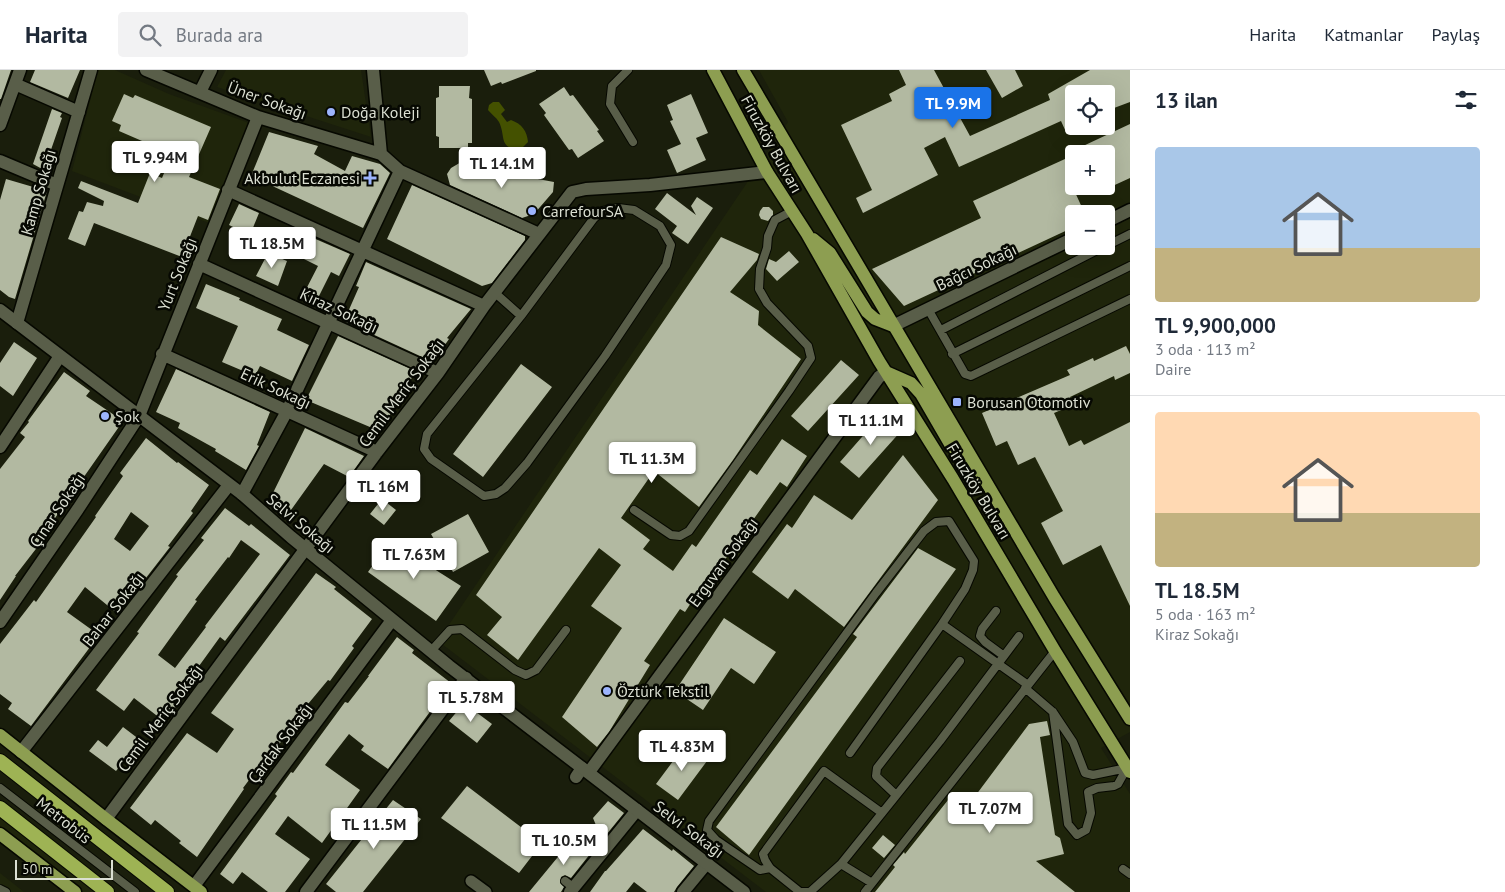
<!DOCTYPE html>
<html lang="tr">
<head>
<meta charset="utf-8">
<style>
  :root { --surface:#fff; --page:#f2f2f3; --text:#1f2937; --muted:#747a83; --line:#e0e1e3; --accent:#1a73e8 }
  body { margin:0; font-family:"PT Sans",sans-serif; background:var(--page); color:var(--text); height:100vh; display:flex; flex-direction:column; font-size:19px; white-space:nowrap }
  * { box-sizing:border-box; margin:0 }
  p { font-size:16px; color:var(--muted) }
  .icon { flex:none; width:28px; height:28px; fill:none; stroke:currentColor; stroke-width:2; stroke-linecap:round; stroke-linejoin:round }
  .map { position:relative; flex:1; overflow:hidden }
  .side { display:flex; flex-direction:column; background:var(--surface); width:375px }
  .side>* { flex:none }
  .buttons { position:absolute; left:1065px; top:15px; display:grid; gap:10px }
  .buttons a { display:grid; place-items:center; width:50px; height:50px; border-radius:5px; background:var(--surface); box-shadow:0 5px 20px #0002; font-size:25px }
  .scale { position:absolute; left:15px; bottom:12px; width:98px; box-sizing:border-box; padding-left:5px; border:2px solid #dbdfd2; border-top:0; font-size:14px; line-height:18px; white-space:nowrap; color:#dbdfd2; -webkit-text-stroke:4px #060802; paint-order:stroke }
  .price { position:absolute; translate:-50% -42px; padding:0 11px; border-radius:5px; background:#fff; color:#222; font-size:16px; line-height:32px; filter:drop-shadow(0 1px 2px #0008) }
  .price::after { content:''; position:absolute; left:50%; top:30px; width:15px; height:11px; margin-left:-8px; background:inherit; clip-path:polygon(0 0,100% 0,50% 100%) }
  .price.selected { background:var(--accent); color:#fff }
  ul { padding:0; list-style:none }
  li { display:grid; align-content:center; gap:10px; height:265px; padding:0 25px }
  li+li { border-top:1px solid var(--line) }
  li span { display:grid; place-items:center; height:155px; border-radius:5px; color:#555 }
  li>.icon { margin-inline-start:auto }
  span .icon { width:90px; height:90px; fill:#fffc; stroke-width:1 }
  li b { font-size:21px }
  h2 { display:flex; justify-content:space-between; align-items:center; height:60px; padding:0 25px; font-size:21px }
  header { display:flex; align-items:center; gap:30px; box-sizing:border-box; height:70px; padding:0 25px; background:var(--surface); border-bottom:1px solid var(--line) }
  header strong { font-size:24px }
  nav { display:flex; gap:28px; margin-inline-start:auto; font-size:18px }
  .search { width:350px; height:45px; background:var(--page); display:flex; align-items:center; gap:12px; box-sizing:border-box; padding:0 18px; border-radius:5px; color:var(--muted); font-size:19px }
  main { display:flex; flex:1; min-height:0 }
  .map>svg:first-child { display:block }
  .built { fill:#1f250b; fill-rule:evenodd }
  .water { fill:#445100 }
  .building { fill:#b2b9a1; fill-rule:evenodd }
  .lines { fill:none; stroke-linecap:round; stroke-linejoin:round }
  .service-casing { stroke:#060800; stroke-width:10 }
  .pedestrian-casing { stroke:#060800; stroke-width:14 }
  .minor-casing { stroke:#060800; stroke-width:15 }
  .tertiary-casing { stroke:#060800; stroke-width:15 }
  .primary-casing { stroke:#060800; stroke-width:15 }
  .trunk-casing { stroke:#060800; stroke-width:16 }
  .service { stroke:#595e49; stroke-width:8 }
  .pedestrian { stroke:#595e49; stroke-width:11 }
  .minor { stroke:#595e49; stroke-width:12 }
  .tertiary { stroke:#595e49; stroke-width:12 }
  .primary { stroke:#8d9e51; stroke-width:12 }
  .trunk { stroke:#9eb354; stroke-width:14 }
  .poi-dot { fill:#9cb4fd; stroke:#060802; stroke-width:2 }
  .labels { text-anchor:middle; stroke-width:5; stroke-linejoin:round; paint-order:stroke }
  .street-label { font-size:16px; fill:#dbdfd2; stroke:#060802 }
  .poi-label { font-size:16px; fill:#dbdfd2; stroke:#060802; text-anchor:start }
</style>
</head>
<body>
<header>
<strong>Harita</strong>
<div class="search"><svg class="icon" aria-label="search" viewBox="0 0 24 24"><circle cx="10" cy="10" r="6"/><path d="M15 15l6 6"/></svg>Burada ara</div>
<nav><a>Harita</a><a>Katmanlar</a><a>Paylaş</a></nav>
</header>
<main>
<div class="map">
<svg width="1130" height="822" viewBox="0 0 1130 822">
  <rect width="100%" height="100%" fill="#1a1e0c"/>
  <path class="built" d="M98 0H115L169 24 249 53 209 153 72 101Z
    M226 0H361L371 67 217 17Z
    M759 0H1130V662L1101 678 1130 724V822H766L438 571 788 52ZM1074 24H1106V56H1074ZM1074 84H1106V116H1074ZM1074 144H1106V176H1074Z
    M0 748 94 822H79L0 759Z
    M0 803 24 822H8L0 816Z"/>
  <path class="water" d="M493 32H499L505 40 501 44 507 52 511 50C522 54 527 61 528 72L520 80C498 78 506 66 499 52 496 47 491 44 488 40L489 35Z"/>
  <path class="building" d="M0 0H11L1 29H0Z
    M35 0H80L68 28 30 12Z
    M484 0H536V1L502 14 501 12 491 16Z
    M899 0H934L970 66 1050 30 1048 24 1090 0H1130V32L1106 41V24H1074V58L1066 62 1061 51 959 97 945 67 924 78 938 105 863 143 856 128 872 120 841 55 892 31 889 24 906 15Z
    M986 0H1015L1023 16 1002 28Z
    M439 16H470L469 28 472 29V73H468V78H439V67L436 66V28L439 27Z
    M564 17 570 26 573 25 599 60 597 61 604 71 578 88 572 79 569 80 544 45 546 43 539 34Z
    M124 24 133 28 135 25 211 57 189 107 220 119 208 150 198 146 182 187 94 153 85 176 68 169 79 141 83 142 87 132 103 136 104 131 78 118 81 111 138 133 150 103 162 108 172 84 119 61 121 55 112 51Z
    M691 24 708 63 696 68 706 90 677 103 667 80 681 74 670 51 673 50 667 35Z
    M52 39 62 43 60 47 62 48 44 100 33 94Z
    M1130 54V108L1106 119V84H1066Z
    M269 62 318 76 314 84 345 101 352 86 380 94 390 103 363 158 251 106Z
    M468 88V96L554 112 553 122 534 144 522 148 450 115 447 104 451 98Z
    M1065 89 1072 105 1068 107 1085 144H1074V157L904 236 872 199 981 148 973 131Z
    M6 109 47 121 15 229 9 227 0 220V130Z
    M412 115 525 166V170L492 213 482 216 387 169Z
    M667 123 696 145 691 136 697 127 713 138 688 174 672 163 677 156 655 139Z
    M239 134 259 143 250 165 229 155Z
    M763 137H769L773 141V145L768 151 761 149 759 145 760 141Z
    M304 164 350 184 339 206 331 202 314 236 301 229 318 196 294 184Z
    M721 167 759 184 757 190 730 222 759 241 758 255 801 289 733 390 699 437 654 401 621 448 650 470 643 479 673 501 692 474 696 477 750 400 757 405 782 369 807 386 787 417 780 412 714 505 711 502 685 542 680 539 644 591 650 595 609 662 597 677 562 647 622 558 591 536 621 495 599 478 518 590 487 565 502 547 476 525Z
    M789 181 799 192 777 211 766 199 769 189 776 192Z
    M268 183 287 191 278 216 256 206Z
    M366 192 471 239 447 268 449 269 433 292 344 251 359 217 356 216Z
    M206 214 240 228 239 230 282 249 277 260 309 275 292 311 260 296 255 306 222 292 238 256 196 238Z
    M338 266 415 301 399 334 377 360 306 330Z
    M14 272 37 288 13 326 0 316V293Z
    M1126 276 1130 284V303L1115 310 1114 306 1070 327 1073 335 1054 343 1069 376 1081 370 1084 375 1130 352V536L1101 475 1063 495 1041 453 1063 441 1035 387 1018 395 1007 371 996 376 982 343 1070 305 1067 300 1093 288 1094 291Z
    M841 290 859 305 808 361 791 346Z
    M521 294 552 317 483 407 453 384Z
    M176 299 270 342 257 375 259 376 246 400 215 381 216 379 178 358 180 353 156 342Z
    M64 302 90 321 86 326 123 351 81 411H80L47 460 49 462 15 506H16L0 530V399L25 367 20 363 29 352 28 351Z
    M883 343 902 360 859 408 840 392Z
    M305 358 364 386 349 407 324 394 291 440 271 427Z
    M146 368 177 393 178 392 209 415 191 441 193 443 168 476 170 477 118 544 85 517 67 542 99 565 31 656 8 639 12 633 0 624V574L34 530 36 532 96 447 95 446 123 406 120 403ZM131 442 149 456 130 481 114 469Z
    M903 385 938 430 844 557 795 519 788 529 752 502 787 454 792 458 814 425 852 450Z
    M382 429 396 440 384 455 370 444Z
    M225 438 249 456 251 454 290 485 225 571 220 567 186 614 190 617 165 652 134 628 124 641 96 620 139 563 137 562 178 506 176 505 204 470 201 468ZM241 470 260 484 205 556 206 557 175 598 158 585 197 531 195 530 228 487 229 488Z
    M468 444 489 482 453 502 431 464Z
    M390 471 461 516 436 551 368 502Z
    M918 478 956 499 749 785 716 757 857 567 853 564Z
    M316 503 336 517 334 519 372 549 352 576 354 578 330 611 328 610 298 646 300 648 276 678 275 677 258 698 243 718 244 719 197 787 179 773 181 771 155 750 151 755 130 738 187 663 217 683 234 659 211 643Z
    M724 548 776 582 754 614 731 598 703 640 675 621Z
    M397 567 414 580 412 583 451 613 388 699 361 680 364 676 349 664 328 691 325 695 360 720 322 773 288 746 275 764 310 789 285 822H268L242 802 233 814 220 804 277 726 275 724 291 702 293 703 345 632 348 633 369 606H368Z
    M464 633 492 654 477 673 449 651Z
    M1047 651 1050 665 1040 667 1055 765 1060 768 1064 784 1036 791 1075 822H875L895 797 893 795 904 782 905 784 952 725 967 737 1029 654Z
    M123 657 148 676 136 691 129 685 116 701 89 681 98 670 107 677Z
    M685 675 707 691 678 730 656 714Z
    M467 716 542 773 519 803 441 748Z
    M393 730 421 749 363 822H336L326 814Z
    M608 731 624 743 602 770 593 748Z
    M643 759 672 781 673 779 694 796 677 817 674 822H647L634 812 626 822H590L605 801H606Z
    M576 765 594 779 571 808 565 805 561 807 560 813 564 817 561 822H529Z
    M883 765 895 775 884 788 872 778Z"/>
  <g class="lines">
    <g class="service-casing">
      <path id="service" d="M628 0 612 16 610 34 633 72
        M618 138 634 140 660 156 671 175 666 195 605 286 527 393 505 418 496 424 484 426 431 389 424 379 427 364 521 246 594 148 603 141Z
        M1106 176 1130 164
        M494 222 521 246
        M928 239 965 304 971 306 1130 229
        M941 260 1105 176
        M952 284 1130 196
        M634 440 671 465 680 466 689 461 789 321 811 288 808 276 767 233 759 219 760 199 767 178 768 166 775 150 792 141
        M996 541 982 559 980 566 985 572 1004 586
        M942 554 1028 615
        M431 581 450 560 462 559 515 600 526 605 536 600 566 560
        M1025 618 1053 642 1073 672 1085 703 1093 705 1127 698
        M1053 642 1068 754 1077 765 1086 760 1091 743 1088 722 1097 718 1114 716 1118 714 1127 698
        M0 718 135 822
        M896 725 876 706 877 698 960 591
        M841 794 940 671 1019 566
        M770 798 760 800 716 770 707 760 709 751 876 523 924 461 936 452 949 451 974 491 973 500 965 519 942 554 850 683
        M1123 799 1130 804
        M565 811 574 818
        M0 819 6 822
        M810 822H800L770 798 765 790 763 784 824 701 882 743
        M810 822 841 794 872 813
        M865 822 1055 581"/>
    </g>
    <g class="pedestrian-casing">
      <path id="pedestrian" d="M471 811 486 822"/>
    </g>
    <g class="minor-casing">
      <path id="minor" d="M146 0 258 47 381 84 400 101 539 164
        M373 0 381 84
        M15 14 79 42
        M200 22 211 0
        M0 55 20 0
        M0 91 57 115
        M228 120 484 236
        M1106 152 1130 140
        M199 194 438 303
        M17 253 91 0
        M893 256 1074 168
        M162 284 377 382
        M0 377 60 286
        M242 424 287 341 400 101
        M0 552 78 439 139 346 258 47
        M21 682 229 415
        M589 702 879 307 886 302
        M576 707 582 698
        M106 749 377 382 438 303 484 236 572 122 586 119 650 115 767 102
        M194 816 392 550
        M306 822 466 608
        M570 822 637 740
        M683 822 707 793"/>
    </g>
    <g class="tertiary-casing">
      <path id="tertiary" d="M0 240 242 424 291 467 449 596 744 822"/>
    </g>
    <g class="primary-casing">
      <path id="primary" d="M713 0 767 102 807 164 879 291 953 409 1055 581 1130 702
        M743 0 1054 527 1130 649
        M813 169 830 183 867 242 875 249 893 256
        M886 302 911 313 921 324 950 374 960 385 973 395
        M0 665 106 749 201 822
        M0 764 75 822"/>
    </g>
    <g class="trunk-casing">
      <path id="trunk" d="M0 691 167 822
        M0 738 107 822"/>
    </g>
    <use href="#service" class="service"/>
    <use href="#pedestrian" class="pedestrian"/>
    <use href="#minor" class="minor"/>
    <use href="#tertiary" class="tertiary"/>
    <use href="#primary" class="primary"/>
    <use href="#trunk" class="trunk"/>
  </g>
  <g class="poi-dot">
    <circle cx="331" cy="42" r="5"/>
    <path d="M367.5 100.5h5v5h5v5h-5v5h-5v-5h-5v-5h5z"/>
    <circle cx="532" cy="141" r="5"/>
    <rect x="952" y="327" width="10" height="10" rx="2.5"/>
    <circle cx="105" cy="346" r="5"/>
    <circle cx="607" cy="621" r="5"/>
  </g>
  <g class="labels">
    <g class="street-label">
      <text transform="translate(267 30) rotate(20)" y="6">Üner Sokağı</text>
      <text transform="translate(772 74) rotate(61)" y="6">Firuzköy Bulvarı</text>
      <text transform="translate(38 122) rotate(-74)" y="6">Kamp Sokağı</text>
      <text transform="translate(976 197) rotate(-26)" y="6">Bağcı Sokağı</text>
      <text transform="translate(177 204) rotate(-68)" y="6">Yurt Sokağı</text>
      <text transform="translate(339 240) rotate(25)" y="6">Kiraz Sokağı</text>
      <text transform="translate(276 318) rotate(25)" y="6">Erik Sokağı</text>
      <text transform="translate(401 323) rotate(-53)" y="6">Cemil Meriç Sokağı</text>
      <text transform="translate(979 421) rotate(59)" y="6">Firuzköy Bulvarı</text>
      <text transform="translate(57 440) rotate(-56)" y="6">Çınar Sokağı</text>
      <text transform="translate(301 453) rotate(40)" y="6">Selvi Sokağı</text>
      <text transform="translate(723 492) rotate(-54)" y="6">Erguvan Sokağı</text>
      <text transform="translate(113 539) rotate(-52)" y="6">Bahar Sokağı</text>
      <text transform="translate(160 648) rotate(-53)" y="6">Cemil Meriç Sokağı</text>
      <text transform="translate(280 673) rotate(-53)" y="6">Çardak Sokağı</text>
      <text transform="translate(64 750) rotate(38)" y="6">Metrobüs</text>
      <text transform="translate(689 759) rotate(37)" y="6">Selvi Sokağı</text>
    </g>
    <g class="poi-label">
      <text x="341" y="48">Doğa Koleji</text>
      <text x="360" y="114" text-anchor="end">Akbulut Eczanesi</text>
      <text x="542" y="147">CarrefourSA</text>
      <text x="967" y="338">Borusan Otomotiv</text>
      <text x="115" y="352">Şok</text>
      <text x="617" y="627">Öztürk Tekstil</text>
    </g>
  </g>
</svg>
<div class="buttons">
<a><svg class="icon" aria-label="locate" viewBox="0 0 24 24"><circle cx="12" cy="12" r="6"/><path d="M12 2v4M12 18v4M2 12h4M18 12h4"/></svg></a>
<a>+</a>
<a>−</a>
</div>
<div class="scale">50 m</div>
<b class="price selected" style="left:953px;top:59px">TL 9.9M</b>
<b class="price" style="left:155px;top:113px">TL 9.94M</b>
<b class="price" style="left:502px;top:119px">TL 14.1M</b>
<b class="price" style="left:272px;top:199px">TL 18.5M</b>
<b class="price" style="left:871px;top:376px">TL 11.1M</b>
<b class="price" style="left:652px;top:414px">TL 11.3M</b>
<b class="price" style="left:383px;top:442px">TL 16M</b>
<b class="price" style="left:414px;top:510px">TL 7.63M</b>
<b class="price" style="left:471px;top:653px">TL 5.78M</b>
<b class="price" style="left:682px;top:702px">TL 4.83M</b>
<b class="price" style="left:990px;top:764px">TL 7.07M</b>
<b class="price" style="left:374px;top:780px">TL 11.5M</b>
<b class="price" style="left:564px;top:796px">TL 10.5M</b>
</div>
<section class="side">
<h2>13 ilan<svg class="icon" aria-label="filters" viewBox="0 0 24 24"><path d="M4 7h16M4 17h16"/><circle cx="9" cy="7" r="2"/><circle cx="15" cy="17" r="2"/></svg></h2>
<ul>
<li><span style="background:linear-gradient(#a9c7e8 65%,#c2b280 0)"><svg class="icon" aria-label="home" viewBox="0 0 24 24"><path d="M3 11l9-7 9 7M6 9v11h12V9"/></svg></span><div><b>TL 9,900,000</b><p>3 oda · 113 m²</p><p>Daire</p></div></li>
<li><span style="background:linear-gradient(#ffd9b3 65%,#c2b280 0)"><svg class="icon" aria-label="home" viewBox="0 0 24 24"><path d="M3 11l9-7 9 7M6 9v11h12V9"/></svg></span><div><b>TL 18.5M</b><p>5 oda · 163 m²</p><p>Kiraz Sokağı</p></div></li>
</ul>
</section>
</main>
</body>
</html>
